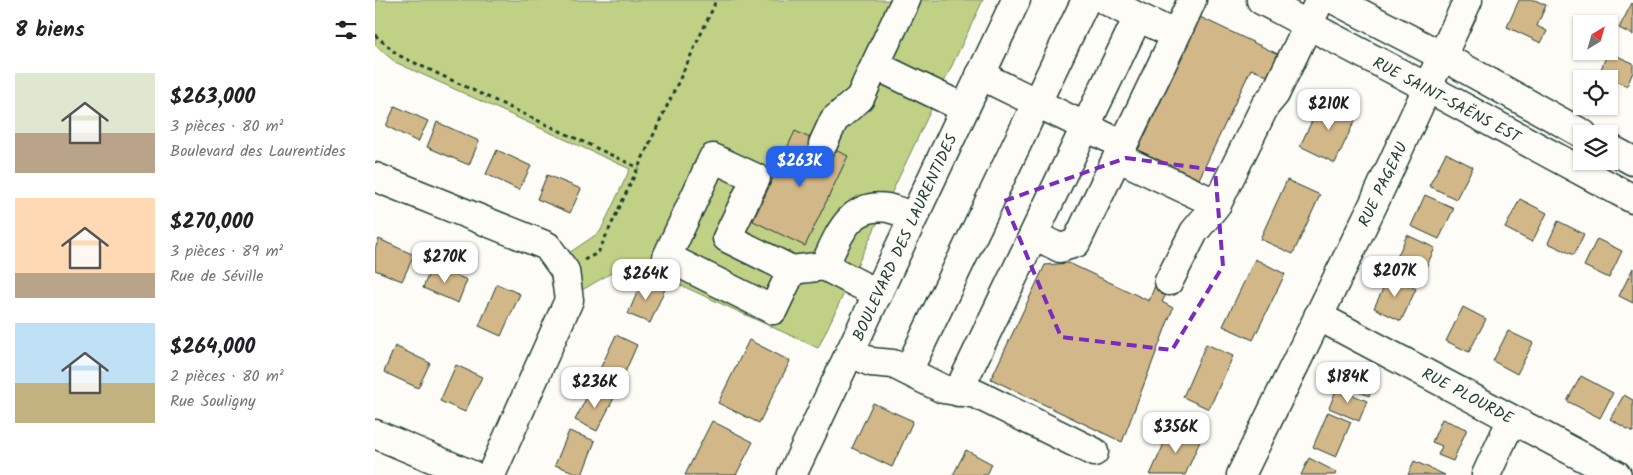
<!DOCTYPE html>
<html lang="fr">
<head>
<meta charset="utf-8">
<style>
  :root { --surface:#fff; --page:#f2f2f2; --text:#202124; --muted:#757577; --accent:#2563eb }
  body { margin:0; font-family:Kalam,sans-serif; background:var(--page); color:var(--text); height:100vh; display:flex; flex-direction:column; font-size:19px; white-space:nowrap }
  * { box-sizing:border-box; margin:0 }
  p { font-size:16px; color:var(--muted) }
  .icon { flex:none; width:28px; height:28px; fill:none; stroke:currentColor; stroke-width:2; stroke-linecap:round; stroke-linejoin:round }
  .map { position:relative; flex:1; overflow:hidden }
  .panel { display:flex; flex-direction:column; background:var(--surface); width:375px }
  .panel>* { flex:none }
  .needle { width:32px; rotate:37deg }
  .controls { position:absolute; left:1198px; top:15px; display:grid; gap:10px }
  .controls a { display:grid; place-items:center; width:45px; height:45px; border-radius:0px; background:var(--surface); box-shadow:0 1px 4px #0004; font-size:25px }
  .price { position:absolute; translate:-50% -42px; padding:0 11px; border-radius:10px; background:#fff; color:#222; font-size:16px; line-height:32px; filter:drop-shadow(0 1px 2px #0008) }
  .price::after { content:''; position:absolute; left:50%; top:30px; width:15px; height:11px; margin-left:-8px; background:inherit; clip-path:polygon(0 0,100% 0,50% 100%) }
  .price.active { background:var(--accent); color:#fff }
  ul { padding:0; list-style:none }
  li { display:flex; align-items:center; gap:15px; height:125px; padding:0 15px }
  li span { display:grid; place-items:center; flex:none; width:140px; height:100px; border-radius:0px; color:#555 }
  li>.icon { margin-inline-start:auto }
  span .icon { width:60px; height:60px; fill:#fffc; stroke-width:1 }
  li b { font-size:21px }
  h2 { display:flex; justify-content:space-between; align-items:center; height:60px; padding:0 15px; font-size:21px }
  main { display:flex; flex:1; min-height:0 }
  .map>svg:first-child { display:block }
  .green { fill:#c0d186; stroke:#70875d }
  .building { fill:#d2b788; stroke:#1f3d34 }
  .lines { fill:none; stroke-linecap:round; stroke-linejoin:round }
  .minor-casing { stroke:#1f3d34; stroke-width:31 }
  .major-casing { stroke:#1f3d34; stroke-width:31 }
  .path { stroke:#1f3d34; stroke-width:3; stroke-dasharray:4 4; stroke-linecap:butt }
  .minor { stroke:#fdfcf7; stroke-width:28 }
  .major { stroke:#fdfcf7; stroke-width:28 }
  .marked { fill:none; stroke:#7b2cbf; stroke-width:4; stroke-dasharray:10 6; stroke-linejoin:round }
  .labels { text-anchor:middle; stroke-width:4.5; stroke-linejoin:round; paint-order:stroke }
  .street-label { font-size:16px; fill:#1f3d34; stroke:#fdfcf7 }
</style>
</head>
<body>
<main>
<section class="panel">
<h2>8 biens<svg class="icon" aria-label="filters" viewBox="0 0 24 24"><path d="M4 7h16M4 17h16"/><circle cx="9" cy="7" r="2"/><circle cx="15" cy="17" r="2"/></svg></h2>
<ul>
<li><span style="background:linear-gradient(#dfe7d0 60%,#b9a48a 0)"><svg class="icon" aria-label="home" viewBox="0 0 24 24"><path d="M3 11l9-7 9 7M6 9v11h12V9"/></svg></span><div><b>$263,000</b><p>3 pièces · 80 m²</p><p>Boulevard des Laurentides</p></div></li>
<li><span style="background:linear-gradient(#ffd9b3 75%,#b9a48a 0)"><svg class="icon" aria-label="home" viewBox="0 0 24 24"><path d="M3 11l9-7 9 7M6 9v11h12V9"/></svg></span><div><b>$270,000</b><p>3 pièces · 89 m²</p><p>Rue de Séville</p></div></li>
<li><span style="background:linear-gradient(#bfe0f5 60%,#c2b280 0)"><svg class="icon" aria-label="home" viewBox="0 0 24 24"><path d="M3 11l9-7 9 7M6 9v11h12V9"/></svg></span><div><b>$264,000</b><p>2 pièces · 80 m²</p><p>Rue Souligny</p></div></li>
</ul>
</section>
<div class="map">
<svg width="1258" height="475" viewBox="0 0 1258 475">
  <rect width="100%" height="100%" fill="#fdfcf7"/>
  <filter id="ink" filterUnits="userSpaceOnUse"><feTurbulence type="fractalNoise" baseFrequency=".02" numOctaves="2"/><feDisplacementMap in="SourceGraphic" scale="10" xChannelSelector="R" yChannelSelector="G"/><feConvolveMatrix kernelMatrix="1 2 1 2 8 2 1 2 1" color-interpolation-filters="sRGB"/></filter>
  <g filter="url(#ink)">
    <path class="green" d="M0 0H608L443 348 255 262 202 293 191 255 225 232 255 169 20 62 0 45Z"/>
    <path class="building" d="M1144 0H1160L1171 5 1162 26 1172 31 1166 43 1132 27Z
      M1257 3 1258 4V35L1244 28Z
      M825 17 909 57 899 79 876 69 824 179 763 150Z
      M1233 52 1258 63V72L1252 86 1224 74Z
      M947 100 982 116 960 163 925 146Z
      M20 106 53 121 43 142 11 126Z
      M62 122 104 141 94 165 52 147Z
      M420 131 473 156 430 246 378 221Z
      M122 150 156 166 144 190 111 174Z
      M1071 153 1098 167 1081 199 1054 186Z
      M172 175 206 189 195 213 162 199Z
      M912 180 945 195 918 254 885 239Z
      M1050 195 1079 208 1064 239 1036 226Z
      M1145 199 1172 213 1157 242 1130 228Z
      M1183 221 1209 234 1199 255 1173 243Z
      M1032 235 1060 248 1044 282 1017 269Z
      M4 239 39 255 27 281 0 270V249Z
      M1222 239 1247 251 1234 278 1209 266Z
      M880 259 910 274 878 340 848 326Z
      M694 263 774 301 783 278 796 285 787 302 798 308 747 442 616 379 670 265Z
      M57 265 92 280 83 303 48 288Z
      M1258 268V303L1244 296Z
      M1014 276 1041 289 1026 321 999 308Z
      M268 279 290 289 275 323 253 314Z
      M122 284 145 294 126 336 104 326Z
      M1088 307 1111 319 1094 352 1071 341Z
      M1133 331 1158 343 1142 374 1118 361Z
      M241 335 262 345 247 379 225 369Z
      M374 340 415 361 384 423 343 403Z
      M831 344 858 356 834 409 808 397Z
      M20 346 55 363 43 388 9 372Z
      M972 363 1002 377 994 396 963 382Z
      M81 365 107 377 90 412 65 401Z
      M1206 376 1238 393 1225 418 1192 401Z
      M217 387 239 398 222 431 200 420Z
      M962 388 992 401 984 421 954 408Z
      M1249 395 1258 400V432L1235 419Z
      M498 403 538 421 517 467 477 448Z
      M953 412 976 422 961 457 938 447Z
      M1067 419 1092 429 1078 461 1063 455 1067 446 1057 442Z
      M337 421 378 442 361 475H310Z
      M797 426 826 439 810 475H775Z
      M194 431 220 441 207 475 180 465Z
      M591 450 617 464 612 475H578Z
      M934 458 961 472 960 475H926Z
      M1039 461 1070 475H1033Z"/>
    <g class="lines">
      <g class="minor-casing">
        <path id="minor" d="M531 0 500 65 589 108
          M730 0 763 17
          M605 75 748 145
          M448 144 459 120 485 98 500 65
          M742 157 842 204 890 106 900 94 945 0
          M0 177 172 246 190 271 194 300 116 475
          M659 235 685 248 701 243 801 35
          M417 270 398 310 292 257 338 158 381 178 352 238 417 270 449 266
          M794 281 819 232 842 204
          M503 294 449 266C463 238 473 202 513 208 521 210 530 214 539 216
          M943 316 1242 475
          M475 352 496 362 518 364 568 389 601 394 719 452
          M533 371 711 0
          M583 392 763 17 801 35 817 0
          M0 434 97 475
          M866 475 998 205 1093 0
          M1111 475 1137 419"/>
      </g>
      <g class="major-casing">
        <path id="major" d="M886 0 1053 88 1258 199
          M960 0 1067 56 1208 134
          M1234 148 1258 161
          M417 475 641 0"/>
      </g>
      <path class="path" d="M0 35 23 55 264 168
        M209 260 223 253 339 6 340 0"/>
      <use href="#minor" class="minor"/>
      <use href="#major" class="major"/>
    </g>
  </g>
  <path class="marked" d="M751 158 840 170 848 266 797 350 686 337 629 201Z"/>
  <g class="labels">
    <g class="street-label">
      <text transform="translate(1072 99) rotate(28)" y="6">RUE SAINT-SAËNS EST</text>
      <text transform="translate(1007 184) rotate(-64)" y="6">RUE PAGEAU</text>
      <text transform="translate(529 237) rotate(-65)" y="6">BOULEVARD DES LAURENTIDES</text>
      <text transform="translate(1093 395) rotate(28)" y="6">RUE PLOURDE</text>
    </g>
  </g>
</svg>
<div class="controls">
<a><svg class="needle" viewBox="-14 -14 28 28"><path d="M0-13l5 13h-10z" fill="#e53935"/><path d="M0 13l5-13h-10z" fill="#757577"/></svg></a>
<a><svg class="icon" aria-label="locate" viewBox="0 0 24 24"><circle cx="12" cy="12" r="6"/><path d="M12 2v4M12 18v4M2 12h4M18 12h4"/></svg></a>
<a><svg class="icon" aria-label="layers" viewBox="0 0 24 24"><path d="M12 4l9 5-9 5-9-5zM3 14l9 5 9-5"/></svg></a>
</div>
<b class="price" style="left:954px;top:131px">$210K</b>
<b class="price active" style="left:425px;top:188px">$263K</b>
<b class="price" style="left:70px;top:284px">$270K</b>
<b class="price" style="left:1020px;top:298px">$207K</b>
<b class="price" style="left:271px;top:301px">$264K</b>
<b class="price" style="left:973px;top:404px">$184K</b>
<b class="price" style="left:220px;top:409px">$236K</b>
<b class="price" style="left:801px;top:454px">$356K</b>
</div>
</main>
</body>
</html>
